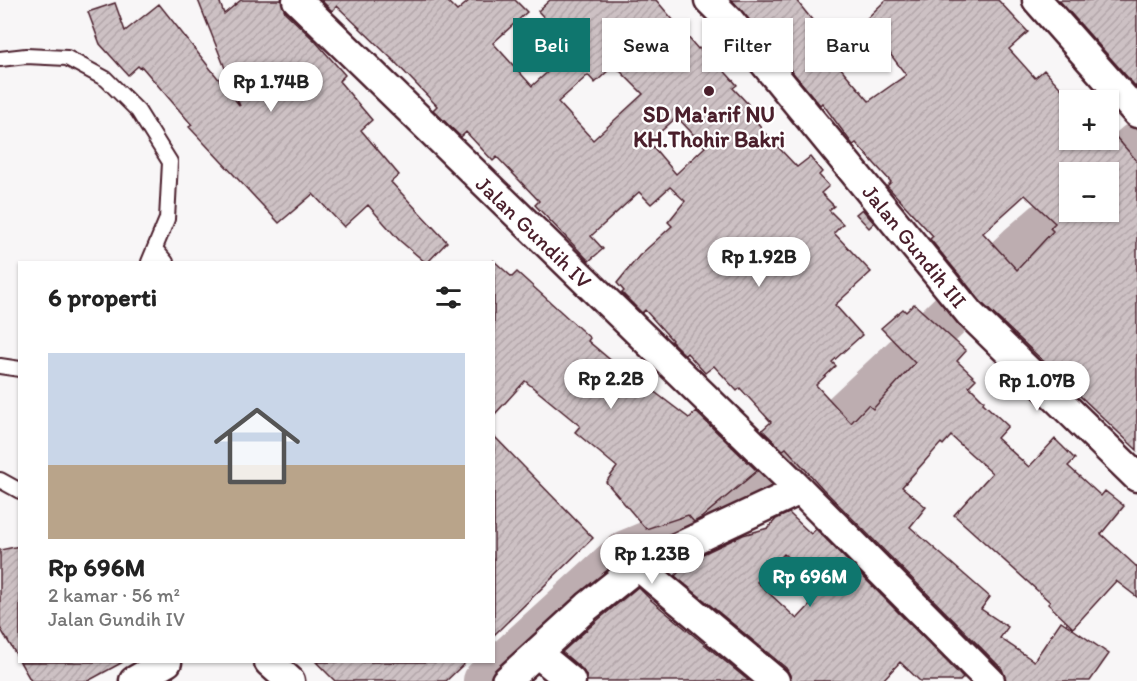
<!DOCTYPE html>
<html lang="id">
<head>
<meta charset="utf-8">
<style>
  :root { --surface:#fff; --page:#f2f2f2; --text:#222; --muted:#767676; --accent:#0f766e }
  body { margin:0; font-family:Itim,sans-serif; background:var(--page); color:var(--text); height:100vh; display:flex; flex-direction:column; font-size:22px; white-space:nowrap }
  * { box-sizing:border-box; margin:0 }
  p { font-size:20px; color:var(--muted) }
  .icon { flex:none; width:33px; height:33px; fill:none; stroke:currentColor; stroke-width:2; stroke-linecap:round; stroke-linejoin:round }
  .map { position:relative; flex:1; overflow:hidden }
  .panel { position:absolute; left:18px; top:261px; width:477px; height:402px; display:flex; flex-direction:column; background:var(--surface); border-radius:0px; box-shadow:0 2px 4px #0004 }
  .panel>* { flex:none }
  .hud { position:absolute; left:513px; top:18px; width:534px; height:54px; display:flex; gap:12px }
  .buttons { position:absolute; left:1059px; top:90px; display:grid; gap:12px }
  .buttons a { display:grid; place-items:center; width:60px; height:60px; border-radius:0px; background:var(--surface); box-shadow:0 2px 4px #0004; font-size:30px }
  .price { position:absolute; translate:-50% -51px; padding:0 14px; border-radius:21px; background:#fff; color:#222; font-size:20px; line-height:39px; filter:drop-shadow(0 2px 3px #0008) }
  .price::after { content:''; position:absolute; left:50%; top:36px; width:18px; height:14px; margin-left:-9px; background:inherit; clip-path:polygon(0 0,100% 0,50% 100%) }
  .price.current { background:var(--accent); color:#fff }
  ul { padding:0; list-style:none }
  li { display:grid; align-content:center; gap:12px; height:318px; padding:0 30px }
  li span { display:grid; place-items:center; height:186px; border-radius:0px; color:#555 }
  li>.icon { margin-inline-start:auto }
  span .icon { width:108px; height:108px; fill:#fffc; stroke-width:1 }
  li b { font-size:26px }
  h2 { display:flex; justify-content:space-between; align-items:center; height:72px; padding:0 30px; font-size:26px }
  .chip { padding:0 21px; border-radius:0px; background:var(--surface); box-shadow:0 2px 4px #0004; font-size:21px; line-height:54px }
  .chip.current { background:var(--accent); color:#fff }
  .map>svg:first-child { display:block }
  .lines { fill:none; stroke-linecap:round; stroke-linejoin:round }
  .river { stroke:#bdadb0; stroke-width:46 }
  .building { fill:url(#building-hatch); stroke:#4a1f2b; stroke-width:1.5; fill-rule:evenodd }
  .lane-casing { stroke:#4a1f2b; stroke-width:18 }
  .street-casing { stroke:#4a1f2b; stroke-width:33 }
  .lane { stroke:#fff; stroke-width:14 }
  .street { stroke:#fff; stroke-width:28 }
  .poi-dot { fill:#4a1f2b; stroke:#fff; stroke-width:2 }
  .labels { text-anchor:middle; stroke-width:4.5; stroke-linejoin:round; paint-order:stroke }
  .poi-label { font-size:22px; font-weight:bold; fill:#4a1f2b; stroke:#fff }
  .street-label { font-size:22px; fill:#4a1f2b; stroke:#fff }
</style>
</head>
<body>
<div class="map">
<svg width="1137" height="681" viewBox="0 0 1137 681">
  <defs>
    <pattern id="building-hatch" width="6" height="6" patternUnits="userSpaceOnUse" patternTransform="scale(1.5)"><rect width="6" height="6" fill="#cdc1c4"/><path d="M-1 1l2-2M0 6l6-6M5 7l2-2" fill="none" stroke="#b2a5a9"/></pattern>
  </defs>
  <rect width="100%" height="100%" fill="#f8f6f7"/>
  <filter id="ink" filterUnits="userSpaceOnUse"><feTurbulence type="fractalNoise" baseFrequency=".0167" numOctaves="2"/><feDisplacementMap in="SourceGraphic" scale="12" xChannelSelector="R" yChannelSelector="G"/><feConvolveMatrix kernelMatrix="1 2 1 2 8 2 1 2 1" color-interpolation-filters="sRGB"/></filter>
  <g filter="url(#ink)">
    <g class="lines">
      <path class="river" d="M1105 172 1137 145
        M486 681 626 553 718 515 809 448 925 339 1020 247 1070 204"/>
    </g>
    <path class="building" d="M198 0H219L224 14 241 0H281L285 12 315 41 345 75 339 81 372 120 361 130 399 175 391 182 447 242 428 262H425L399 240 368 205 344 227 313 194 279 223 189 127 192 125 142 67 140 68 138 66 128 75 100 44 88 12 115 3 125 31 159 4 240 106Z
      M321 0H446L457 11 470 0H515L527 12 493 43 532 86 573 49 538 11 550 0H656L698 49 699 48 716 66 718 64 737 85 733 88 748 104 744 107 761 127 760 128 797 167 810 157 822 172 819 175 829 186 821 193 834 206 829 210 843 224 834 233 871 272 835 305 862 335 832 362 836 366 816 385 851 423 868 405 873 409 915 363 881 328 903 309 906 312 914 304 966 351 957 361 976 379 969 386 984 401 983 403 1008 426 997 438 1029 467 1055 439 1075 459 1068 466 1101 496 1105 491 1124 506 1101 534 1137 567V597L1116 581 1073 628 1048 604 1050 602 954 515 992 473 951 436 943 445 941 443 902 487 926 507 910 527 990 597 981 609 1008 627 1000 638 1034 661 1061 621 1109 654 1090 681H1006L1002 669 823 489 786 448 783 450 762 430 771 422 740 388 737 391 714 366 705 373 687 353 685 355 671 341 672 340 645 310 642 313 622 293 624 291 617 283 639 256 672 226 668 222 685 201 670 187 651 204 639 192 591 236 603 249 589 261 535 205 539 201 497 157 493 161 466 132 461 137 433 110 437 106 393 60 337 6 332 11ZM616 67 643 94 593 140 558 102 588 75 595 83 611 68 613 69ZM677 117 705 147 676 174 649 142Z
      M732 0H796L821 31 814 37 869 101 906 75 885 47 861 24 886 0H998L1028 32 1009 49 1035 78 1044 70 1070 98V140H1108V128L1137 161V450L982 303 930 239 933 236 887 186 891 182 856 143 853 145 822 103 820 105ZM1070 172H1108V212H1070ZM1025 195 1055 223 1050 228 1053 231 1017 270 983 233Z
      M1059 0H1137V88Z
      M862 209 874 223 869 228 856 214Z
      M494 261 512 277 517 272 590 338 588 341 646 390 648 387 689 418 696 412 757 471 701 518 694 522 688 515 646 529 606 482 617 467 575 432 580 426 525 381 494 415Z
      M494 436 593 538 494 635Z
      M789 513 811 534 816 529 963 678 960 681H920L900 662 882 681H791L790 675 786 668 675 576 690 560 743 535 768 528 776 519ZM784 554 824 590 797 619 757 582Z
      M20 546V661L0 628V550Z
      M638 587 652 601 749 681H587L586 675 582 669 562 652 599 619Z
      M20 662H123L88 681H31Z
      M316 662H466L446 681H335Z"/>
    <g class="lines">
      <g class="lane-casing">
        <path id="lane" d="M0 59 26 56 67 58 106 79 138 111 170 162 167 219 149 262
          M155 249 166 262
          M0 366 20 369
          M0 480 20 491"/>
      </g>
      <g class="street-casing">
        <path id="street" d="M297 0 788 478 990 681
          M709 0 730 21 970 314 1137 477
          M1037 0 1137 113
          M638 566 775 681
          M537 653 571 681
          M269 662 290 681
          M134 681 167 662
          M506 681 588 606 638 566 800 490"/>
      </g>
      <use href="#lane" class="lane"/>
      <use href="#street" class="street"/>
    </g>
  </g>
  <circle class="poi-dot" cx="709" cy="91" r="6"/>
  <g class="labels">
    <g class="poi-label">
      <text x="709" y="122">SD Ma'arif NU<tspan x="709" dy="25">KH.Thohir Bakri</tspan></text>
    </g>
    <g class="street-label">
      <text transform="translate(534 232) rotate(44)" y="8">Jalan Gundih IV</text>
      <text transform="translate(915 246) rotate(51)" y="8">Jalan Gundih III</text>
    </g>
  </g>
</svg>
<div class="buttons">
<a>+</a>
<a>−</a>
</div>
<b class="price" style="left:271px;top:113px">Rp 1.74B</b>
<b class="price" style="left:759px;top:288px">Rp 1.92B</b>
<b class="price" style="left:611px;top:410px">Rp 2.2B</b>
<b class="price" style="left:1037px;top:412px">Rp 1.07B</b>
<b class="price" style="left:652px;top:585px">Rp 1.23B</b>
<b class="price current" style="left:810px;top:608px">Rp 696M</b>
<div class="hud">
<a class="chip current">Beli</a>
<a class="chip">Sewa</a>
<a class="chip">Filter</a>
<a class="chip">Baru</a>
</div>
<section class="panel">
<h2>6 properti<svg class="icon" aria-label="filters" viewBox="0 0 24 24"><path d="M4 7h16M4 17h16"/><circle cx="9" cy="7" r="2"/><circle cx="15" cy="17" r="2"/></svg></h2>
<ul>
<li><span style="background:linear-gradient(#c9d6e8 60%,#b9a48a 0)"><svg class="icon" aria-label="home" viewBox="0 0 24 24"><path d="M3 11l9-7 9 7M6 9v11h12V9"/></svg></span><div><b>Rp 696M</b><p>2 kamar · 56 m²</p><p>Jalan Gundih IV</p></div></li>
</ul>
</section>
</div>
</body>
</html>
